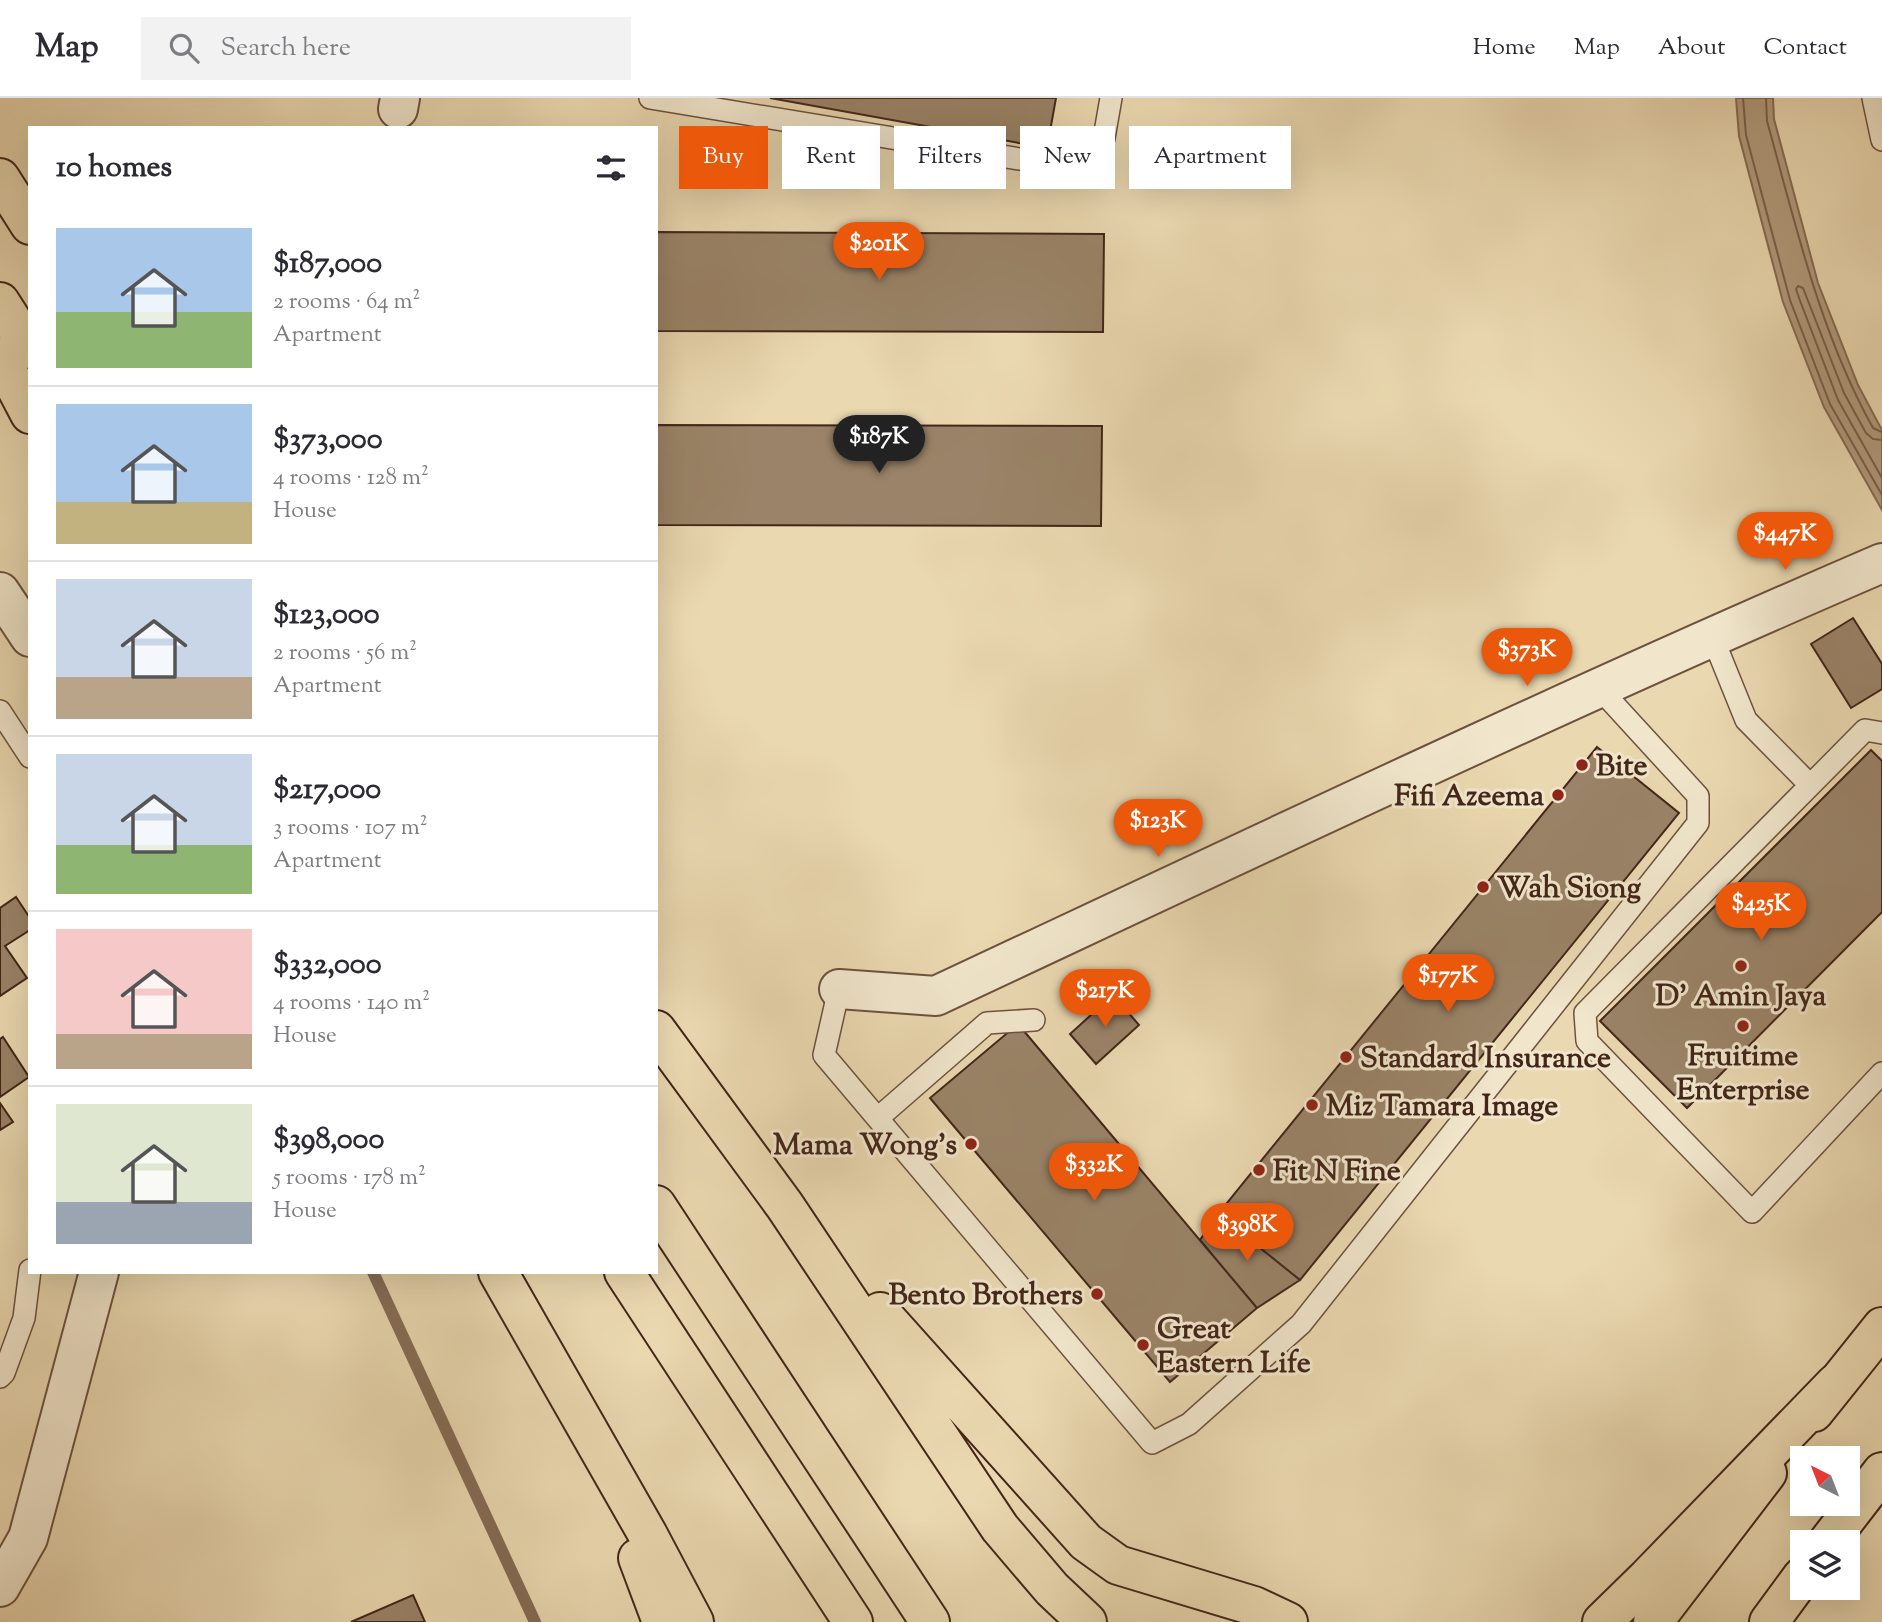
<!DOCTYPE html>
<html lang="en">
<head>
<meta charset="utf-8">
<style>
  :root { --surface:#fff; --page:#f2f2f3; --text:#2b2b33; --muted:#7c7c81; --line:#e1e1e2; --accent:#ea580c }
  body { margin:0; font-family:"Sorts Mill Goudy",serif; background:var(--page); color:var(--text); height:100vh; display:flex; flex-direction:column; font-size:26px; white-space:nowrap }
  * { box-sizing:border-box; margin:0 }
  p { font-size:23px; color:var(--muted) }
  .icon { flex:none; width:38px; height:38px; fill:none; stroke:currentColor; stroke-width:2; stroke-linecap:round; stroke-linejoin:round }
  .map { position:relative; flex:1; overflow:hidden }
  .side { position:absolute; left:28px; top:28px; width:630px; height:1148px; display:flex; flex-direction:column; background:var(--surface); border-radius:0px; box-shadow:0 7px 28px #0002 }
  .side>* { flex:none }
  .top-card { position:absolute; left:679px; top:28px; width:665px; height:63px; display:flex; gap:14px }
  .needle { width:46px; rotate:318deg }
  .fabs { position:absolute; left:1790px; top:1348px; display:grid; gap:14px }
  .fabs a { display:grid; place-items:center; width:70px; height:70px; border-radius:0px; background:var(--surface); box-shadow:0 7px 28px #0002; font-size:35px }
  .price { position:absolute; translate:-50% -60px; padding:0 16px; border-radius:24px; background:var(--accent); color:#fff; font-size:23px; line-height:46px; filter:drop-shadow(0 2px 4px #0008) }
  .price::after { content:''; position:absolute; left:50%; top:42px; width:21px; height:16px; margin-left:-10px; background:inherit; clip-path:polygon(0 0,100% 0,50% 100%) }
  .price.on { background:#222; color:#fff }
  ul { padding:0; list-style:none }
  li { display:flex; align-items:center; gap:21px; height:175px; padding:0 28px }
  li+li { border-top:2px solid var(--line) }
  li span { display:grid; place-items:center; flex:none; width:196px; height:140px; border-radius:0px; color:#555 }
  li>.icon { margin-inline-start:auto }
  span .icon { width:84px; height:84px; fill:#fffc; stroke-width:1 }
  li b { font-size:30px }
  h2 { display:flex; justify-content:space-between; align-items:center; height:84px; padding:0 28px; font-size:30px }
  .chip { padding:0 24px; border-radius:0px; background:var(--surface); box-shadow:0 7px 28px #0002; font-size:24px; line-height:63px }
  .chip.on { background:var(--accent); color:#fff }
  header { display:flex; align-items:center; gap:42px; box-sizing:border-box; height:98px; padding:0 35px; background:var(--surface); border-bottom:2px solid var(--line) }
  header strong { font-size:33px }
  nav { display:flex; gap:38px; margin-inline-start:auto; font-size:24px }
  .search { width:490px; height:63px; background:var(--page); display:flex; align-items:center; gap:18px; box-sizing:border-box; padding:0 24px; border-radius:0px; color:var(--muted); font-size:26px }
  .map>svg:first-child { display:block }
  .water { fill:#b19b7d; stroke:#856c55; stroke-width:2 }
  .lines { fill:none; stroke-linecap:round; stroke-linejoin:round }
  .shore { stroke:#7a604b; stroke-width:2 }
  .stream { stroke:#856c55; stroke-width:12 }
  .building { fill:#9a8368; stroke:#432619; stroke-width:2 }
  .lane-casing { stroke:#6d523f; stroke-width:24 }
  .street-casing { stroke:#6d523f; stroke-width:42 }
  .primary-casing { stroke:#432619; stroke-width:42 }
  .highway-casing { stroke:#432619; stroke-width:42 }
  .lane { stroke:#f1e6cc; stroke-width:21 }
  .street { stroke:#f1e6cc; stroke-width:38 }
  .primary { stroke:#ead8b0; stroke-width:38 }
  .highway { stroke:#ead8b0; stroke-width:38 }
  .poi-dot { fill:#8f2418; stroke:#f1e6cc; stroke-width:2.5 }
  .labels { text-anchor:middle; stroke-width:6; stroke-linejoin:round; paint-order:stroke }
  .poi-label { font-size:30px; font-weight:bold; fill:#432619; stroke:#f1e6cc; text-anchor:start }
</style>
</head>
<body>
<header>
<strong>Map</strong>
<div class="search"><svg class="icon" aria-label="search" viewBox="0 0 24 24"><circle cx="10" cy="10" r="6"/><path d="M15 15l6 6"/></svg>Search here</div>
<nav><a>Home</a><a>Map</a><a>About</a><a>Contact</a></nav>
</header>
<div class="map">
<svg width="1882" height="1524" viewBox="0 0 1882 1524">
  <rect width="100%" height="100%" fill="#ead8b0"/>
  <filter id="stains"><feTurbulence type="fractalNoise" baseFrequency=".00286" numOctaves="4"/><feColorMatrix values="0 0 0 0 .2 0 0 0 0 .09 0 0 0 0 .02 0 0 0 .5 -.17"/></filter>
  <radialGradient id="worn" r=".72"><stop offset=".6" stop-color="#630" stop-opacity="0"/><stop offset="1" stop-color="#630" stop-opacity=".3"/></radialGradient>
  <path class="water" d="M1736 0H1773L1774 21 1818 185 1858 287 1882 332V412L1824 309 1783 204 1739 38Z"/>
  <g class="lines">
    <path class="shore" d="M1743 0 1746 37 1790 202 1830 306 1882 397
      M1766 0 1767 23C1796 128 1820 235 1873 330L1882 334
      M1882 342 1873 341 1866 335 1844 295 1803 190 1798 188 1796 191 1799 200 1838 302 1882 380"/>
    <path class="stream" d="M373 1174 535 1524"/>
  </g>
  <path class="building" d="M770 0H1056L1047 50Z
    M656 134 1104 136 1103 234 656 233Z
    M656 327 1102 328 1101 428 656 427Z
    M1853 520 1882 566V591L1851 610 1811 546Z
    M1597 649 1679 715 1300 1182 1218 1116Z
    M1871 652 1882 663V814L1687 1010 1600 923Z
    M16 799 30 820V832L5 848 27 880 0 898V810Z
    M1113 897 1139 927 1096 966 1070 936Z
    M1018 926 1257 1210 1170 1284 930 1000Z
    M3 939 29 979 0 999V941Z
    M0 1005 13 1024 0 1032Z
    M1218 1116 1300 1182 1257 1210 1200 1142Z
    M413 1497 425 1524H351Z"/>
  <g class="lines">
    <g class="lane-casing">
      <path id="lane" d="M650 0 1062 68 1104 40 1111 0
        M1873 0 1882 42
        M1712 538 1746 622 1810 687
        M0 613 30 659
        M1882 635 1865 632 1585 915 1587 943 1752 1114 1882 975
        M839 891 824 957 1152 1345 1189 1326 1301 1226 1698 725V698L1599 590
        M878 1020 987 925 1034 922
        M0 1279 4 1275 24 1220 30 1172"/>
    </g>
    <g class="street-casing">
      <path id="street" d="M398 11 400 0
        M0 494 30 539
        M839 891 936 898C1250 751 1563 602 1882 465
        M0 1489 28 1440 99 1174"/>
    </g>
    <g class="primary-casing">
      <path id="primary" d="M1814 1314 1882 1229
        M1828 1444 1882 1374
        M1653 1524 1767 1375
        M1769 1524 1802 1479"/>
    </g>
    <g class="highway-casing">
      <path id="highway" d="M0 80 30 127
        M0 204 30 251
        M0 259 30 316
        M656 932 785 1108 1000 1430 1052 1491 1087 1524
        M656 1107 930 1524
        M498 1174 648 1437 694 1524
        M624 1174 853 1524
        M880 1214 1086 1444 1118 1467 1254 1508 1288 1524
        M638 1460 662 1524
        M1602 1524 1647 1480 1835 1286"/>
    </g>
    <use href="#lane" class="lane"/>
    <use href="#street" class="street"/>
    <use href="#primary" class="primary"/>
    <use href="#highway" class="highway"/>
  </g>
  <g class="poi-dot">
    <circle cx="1582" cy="667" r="7"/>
    <circle cx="1558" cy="697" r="7"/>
    <circle cx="1483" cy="789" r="7"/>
    <circle cx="1741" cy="868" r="7"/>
    <circle cx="1743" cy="928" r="7"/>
    <circle cx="1346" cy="959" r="7"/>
    <circle cx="1312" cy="1007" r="7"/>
    <circle cx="971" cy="1046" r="7"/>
    <circle cx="1259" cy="1072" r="7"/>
    <circle cx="1097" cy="1196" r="7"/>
    <circle cx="1143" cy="1247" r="7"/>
  </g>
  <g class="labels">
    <g class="poi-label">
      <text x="1596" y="677">Bite</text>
      <text x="1544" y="707" text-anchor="end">Fifi Azeema</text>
      <text x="1497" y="799">Wah Siong</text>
      <text x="1741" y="907" text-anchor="middle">D' Amin Jaya</text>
      <text x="1743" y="967" text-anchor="middle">Fruitime<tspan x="1743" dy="34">Enterprise</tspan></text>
      <text x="1360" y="969">Standard Insurance</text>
      <text x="1326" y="1017">Miz Tamara Image</text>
      <text x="957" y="1056" text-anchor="end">Mama Wong's</text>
      <text x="1273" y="1082">Fit N Fine</text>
      <text x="1083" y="1206" text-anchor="end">Bento Brothers</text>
      <text x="1157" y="1240">Great<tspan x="1157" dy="34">Eastern Life</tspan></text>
    </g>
  </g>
  <rect width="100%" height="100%" filter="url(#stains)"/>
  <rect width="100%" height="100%" fill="url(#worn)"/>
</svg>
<div class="fabs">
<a><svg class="needle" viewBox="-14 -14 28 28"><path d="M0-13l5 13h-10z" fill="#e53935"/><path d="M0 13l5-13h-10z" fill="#7c7c81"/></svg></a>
<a><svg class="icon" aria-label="layers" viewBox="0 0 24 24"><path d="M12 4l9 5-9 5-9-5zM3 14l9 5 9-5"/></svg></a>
</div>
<b class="price" style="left:879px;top:184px">$201K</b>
<b class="price on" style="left:879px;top:377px">$187K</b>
<b class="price" style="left:1785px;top:474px">$447K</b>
<b class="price" style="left:1527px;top:590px">$373K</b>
<b class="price" style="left:1158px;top:761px">$123K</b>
<b class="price" style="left:1761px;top:844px">$425K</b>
<b class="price" style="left:1448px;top:916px">$177K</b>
<b class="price" style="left:1105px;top:931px">$217K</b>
<b class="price" style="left:1094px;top:1105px">$332K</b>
<b class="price" style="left:1247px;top:1165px">$398K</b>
<div class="top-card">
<a class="chip on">Buy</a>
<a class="chip">Rent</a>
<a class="chip">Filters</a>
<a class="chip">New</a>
<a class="chip">Apartment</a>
</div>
<section class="side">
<h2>10 homes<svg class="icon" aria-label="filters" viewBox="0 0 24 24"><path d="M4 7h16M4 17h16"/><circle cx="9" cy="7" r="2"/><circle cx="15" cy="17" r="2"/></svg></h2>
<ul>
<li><span style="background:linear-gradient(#a9c7e8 60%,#8fb573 0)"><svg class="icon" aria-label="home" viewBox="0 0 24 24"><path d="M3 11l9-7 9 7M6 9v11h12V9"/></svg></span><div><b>$187,000</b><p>2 rooms · 64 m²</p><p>Apartment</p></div></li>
<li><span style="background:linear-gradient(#a9c7e8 70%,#c2b280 0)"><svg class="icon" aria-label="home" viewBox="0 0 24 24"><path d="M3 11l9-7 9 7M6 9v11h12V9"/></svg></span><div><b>$373,000</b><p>4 rooms · 128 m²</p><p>House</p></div></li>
<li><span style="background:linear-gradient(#c9d6e8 70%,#b9a48a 0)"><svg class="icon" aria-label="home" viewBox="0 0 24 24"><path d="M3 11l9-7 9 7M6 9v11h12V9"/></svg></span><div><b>$123,000</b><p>2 rooms · 56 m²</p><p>Apartment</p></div></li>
<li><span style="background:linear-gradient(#c9d6e8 65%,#8fb573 0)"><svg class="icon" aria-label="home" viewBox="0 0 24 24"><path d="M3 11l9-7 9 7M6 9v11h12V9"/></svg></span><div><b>$217,000</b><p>3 rooms · 107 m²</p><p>Apartment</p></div></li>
<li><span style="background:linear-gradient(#f6c9c9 75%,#b9a48a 0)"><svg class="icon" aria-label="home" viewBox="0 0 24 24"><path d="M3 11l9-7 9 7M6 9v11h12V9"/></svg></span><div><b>$332,000</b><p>4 rooms · 140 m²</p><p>House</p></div></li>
<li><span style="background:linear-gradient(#dfe7d0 70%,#9aa5b1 0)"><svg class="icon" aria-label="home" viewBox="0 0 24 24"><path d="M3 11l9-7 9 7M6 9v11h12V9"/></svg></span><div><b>$398,000</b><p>5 rooms · 178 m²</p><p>House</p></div></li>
</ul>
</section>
</div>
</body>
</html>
